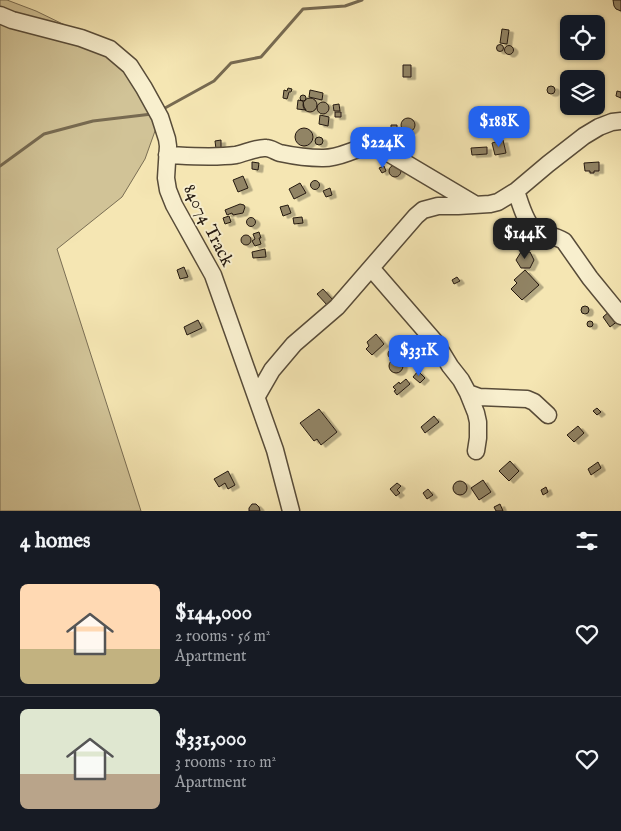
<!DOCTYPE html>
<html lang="en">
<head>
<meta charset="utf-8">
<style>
  :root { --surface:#171b24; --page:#242831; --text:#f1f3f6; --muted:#9ea1a6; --line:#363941; --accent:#2563eb }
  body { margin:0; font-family:"IM FELL English",serif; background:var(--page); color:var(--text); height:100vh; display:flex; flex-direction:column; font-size:19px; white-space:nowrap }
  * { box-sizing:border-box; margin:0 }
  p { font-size:16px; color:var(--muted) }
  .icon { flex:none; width:28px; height:28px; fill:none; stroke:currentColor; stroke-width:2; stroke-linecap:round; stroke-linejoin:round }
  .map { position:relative; height:511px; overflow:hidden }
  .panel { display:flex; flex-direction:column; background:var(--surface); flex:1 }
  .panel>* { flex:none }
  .fabs { position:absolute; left:560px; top:15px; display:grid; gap:10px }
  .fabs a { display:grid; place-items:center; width:45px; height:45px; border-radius:8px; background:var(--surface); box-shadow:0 1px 4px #0004; font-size:25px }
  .price { position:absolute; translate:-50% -42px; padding:0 11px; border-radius:10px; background:var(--accent); color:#fff; font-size:16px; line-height:32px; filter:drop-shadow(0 1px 2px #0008) }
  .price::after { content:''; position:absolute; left:50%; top:30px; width:15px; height:11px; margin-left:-8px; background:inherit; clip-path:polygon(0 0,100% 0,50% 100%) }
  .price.current { background:#222; color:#fff }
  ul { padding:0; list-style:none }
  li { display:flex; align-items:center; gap:15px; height:125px; padding:0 20px }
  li+li { border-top:1px solid var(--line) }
  li span { display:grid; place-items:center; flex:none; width:140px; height:100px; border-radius:8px; color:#555 }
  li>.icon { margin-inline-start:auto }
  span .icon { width:60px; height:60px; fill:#fffc; stroke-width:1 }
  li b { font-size:21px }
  h2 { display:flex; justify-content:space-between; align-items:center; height:60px; padding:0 20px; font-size:21px }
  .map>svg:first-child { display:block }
  .green { fill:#d1c397; stroke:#7a6e54 }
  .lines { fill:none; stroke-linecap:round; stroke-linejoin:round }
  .stream { stroke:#776a51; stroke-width:3 }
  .building { fill:#918465; stroke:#241910; filter:url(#shadow) }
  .minor-casing { stroke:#584c39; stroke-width:19 }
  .minor { stroke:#f8efce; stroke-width:16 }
  .labels { text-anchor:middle; stroke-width:4; stroke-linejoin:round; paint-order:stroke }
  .street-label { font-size:18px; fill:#241910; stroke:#f8efce }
</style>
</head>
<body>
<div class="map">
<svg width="621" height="511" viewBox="0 0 621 511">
  <defs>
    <filter id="shadow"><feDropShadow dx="4.5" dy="2.5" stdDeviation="0" flood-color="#0004"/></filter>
  </defs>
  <rect width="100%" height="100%" fill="#f5e6b3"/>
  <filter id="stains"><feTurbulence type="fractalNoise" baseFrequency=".004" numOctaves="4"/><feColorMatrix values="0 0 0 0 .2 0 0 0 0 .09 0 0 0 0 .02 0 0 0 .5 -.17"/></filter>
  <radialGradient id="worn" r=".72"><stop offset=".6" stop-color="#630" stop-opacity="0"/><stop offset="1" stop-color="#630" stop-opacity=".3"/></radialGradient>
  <path class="green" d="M0 0H7L36 11 104 44 160 117 145 159 122 197 57 249 141 511H0Z"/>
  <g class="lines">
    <path class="stream" d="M165 108 214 81 231 63 261 57 303 9 345 6 362 0
      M0 166 44 134 93 121 152 114"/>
  </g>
  <path class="building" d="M613 0H621V11L616 9 614 6Z
    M502 29 509 30 507 44 500 43Z
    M496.5 48a3.5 3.5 0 1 1 7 0a3.5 3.5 0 1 1-7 0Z
    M504.5 50a4.5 4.5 0 1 1 9 0a4.5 4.5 0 1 1-9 0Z
    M403 65H411V77H403Z
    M566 74 572 75 571 79H569L568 90 562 88Z
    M547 90a4 4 0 1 1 8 0a4 4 0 1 1-8 0Z
    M288 88 292 89 291 92H289L287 99 283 98 284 90 287 91Z
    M310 90 323 93 322 100 309 97Z
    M617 91 621 92V98L616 96Z
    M300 98a3 3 0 1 1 6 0a3 3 0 1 1-6 0Z
    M303 105a7 7 0 1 1 14 0a7 7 0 1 1-14 0Z
    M298 100 303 101 304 107 306 110 297 109Z
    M317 108a6 6 0 1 1 12 0a6 6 0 1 1-12 0Z
    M339 104 340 111H334L333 105Z
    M335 112H341V117H335Z
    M320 115 329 117 328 126 319 124Z
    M401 125a7 7 0 1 1 14 0a7 7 0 1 1-14 0Z
    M470 121H477L478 128H470Z
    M391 125H397V132H391Z
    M295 137a9 9 0 1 1 18 0a9 9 0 1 1-18 0Z
    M315 141a4 4 0 1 1 8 0a4 4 0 1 1-8 0Z
    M221 140V148L216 149 215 141Z
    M503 140 506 153 495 155 492 143Z
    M487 147V154L472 155 471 148Z
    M252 162 259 163 258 170 252 169Z
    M599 162V171H594V173H590V171H585L584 163Z
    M389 171a6 6 0 1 1 12 0a6 6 0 1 1-12 0Z
    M384 166 386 171 382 173 379 168Z
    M243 176 248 188 238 192 233 180Z
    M310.5 185a4.5 4.5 0 1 1 9 0a4.5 4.5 0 1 1-9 0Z
    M300 183 306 193 294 199 289 189Z
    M330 188 332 195 326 197 323 191Z
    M240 204 244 205 245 207 243 213 233 215 232 213 227 215 225 210Z
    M288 205 291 213 283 216 280 207Z
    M229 216 231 222 225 224 223 218Z
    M302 217 303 223 294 224 293 218Z
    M246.5 222a4.5 4.5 0 1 1 9 0a4.5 4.5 0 1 1-9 0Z
    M259 232 261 238H259L261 244 255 246 252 241 255 239 253 234Z
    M241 240a5 5 0 1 1 10 0a5 5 0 1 1-10 0Z
    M265 249 266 257 253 258 252 252Z
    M521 252H530L534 260 530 268H521L516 260Z
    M184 267 188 277 180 279 177 270Z
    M525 270 539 285 522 300 511 289 517 283 514 280Z
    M457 277 460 281 454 284 452 280Z
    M323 289 333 300 327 305 317 294Z
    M581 310a4 4 0 1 1 8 0a4 4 0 1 1-8 0Z
    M611 310 619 320 610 327 603 317Z
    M198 320 202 328 187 335 184 327Z
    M587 324a3 3 0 1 1 6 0a3 3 0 1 1-6 0Z
    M376 334 384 344 372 355 366 349 369 346 367 342Z
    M388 354a5 5 0 1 1 10 0a5 5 0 1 1-10 0Z
    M389 366a7 7 0 1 1 14 0a7 7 0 1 1-14 0Z
    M418 371 425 378 420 383 413 377Z
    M406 379 410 384 397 395 394 391 396 390 393 387 399 382 400 384Z
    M597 408 601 412 597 415 593 411Z
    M319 409 337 432 321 445 317 439 314 441 300 423Z
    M434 416 439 422 425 433 421 427Z
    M578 426 584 433 574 442 567 435Z
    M510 461 519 471 509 481 499 471Z
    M598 462 601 468 591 475 588 469Z
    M228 471 235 485 228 489 225 483 219 487 214 479Z
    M483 480 491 492 479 500 471 488Z
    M453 488a7 7 0 1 1 14 0a7 7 0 1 1-14 0Z
    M397 483 401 486 397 490 400 493 396 496 390 489Z
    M546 487 548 492 543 495 541 490Z
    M428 489 433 495 427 499 423 493Z
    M252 504H256L259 507 260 511H249V508Z
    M500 504 503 511H496L494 507Z"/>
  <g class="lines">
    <g class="minor-casing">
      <path id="minor" d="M0 15 12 20 81 38 110 49 130 66 144 88 160 117 167 139 168 146 166 178 168 190 174 205 213 275 275 450 291 511
        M167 155C190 156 214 158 236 155 245 153 258 147 266 148 271 148 276 152 280 153 294 156 309 158 322 158 347 159 359 140 385 151L476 205
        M516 191C520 202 526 227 538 232 547 235 556 236 564 241L590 278 621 316
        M371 268 436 343 450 366 461 380 468 393 476 413 478 422V438L476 451
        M468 393 479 397 527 399 534 402 548 415
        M257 396 272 370 294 344 337 307 416 216 423 210 438 206H458L490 204 498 202 516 191 548 164 584 136 599 127 612 122 621 121"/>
    </g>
    <use href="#minor" class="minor"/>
  </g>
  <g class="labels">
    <g class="street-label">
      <text transform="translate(209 225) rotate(63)" y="6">84074 Track</text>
    </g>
  </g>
  <rect width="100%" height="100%" filter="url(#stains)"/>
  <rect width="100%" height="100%" fill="url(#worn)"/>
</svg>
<div class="fabs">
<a><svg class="icon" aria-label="locate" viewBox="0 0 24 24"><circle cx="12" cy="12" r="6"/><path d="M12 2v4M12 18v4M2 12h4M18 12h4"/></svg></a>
<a><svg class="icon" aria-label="layers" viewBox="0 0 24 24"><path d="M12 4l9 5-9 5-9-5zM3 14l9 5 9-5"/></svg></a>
</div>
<b class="price" style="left:499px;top:148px">$188K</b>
<b class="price" style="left:383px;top:169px">$224K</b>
<b class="price current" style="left:525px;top:260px">$144K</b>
<b class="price" style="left:419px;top:377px">$331K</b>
</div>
<section class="panel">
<h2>4 homes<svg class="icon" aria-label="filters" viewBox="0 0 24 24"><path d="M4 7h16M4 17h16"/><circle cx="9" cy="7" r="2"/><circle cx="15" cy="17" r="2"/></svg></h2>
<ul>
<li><span style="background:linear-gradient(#ffd9b3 65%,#c2b280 0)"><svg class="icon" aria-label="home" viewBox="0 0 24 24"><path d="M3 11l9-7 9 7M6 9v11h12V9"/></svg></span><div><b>$144,000</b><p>2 rooms · 56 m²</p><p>Apartment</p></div><svg class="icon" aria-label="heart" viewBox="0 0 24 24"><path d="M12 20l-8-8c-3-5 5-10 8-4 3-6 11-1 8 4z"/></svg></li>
<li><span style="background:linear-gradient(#dfe7d0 65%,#b9a48a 0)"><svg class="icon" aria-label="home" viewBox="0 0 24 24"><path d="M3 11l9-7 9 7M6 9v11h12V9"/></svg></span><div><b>$331,000</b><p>3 rooms · 110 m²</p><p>Apartment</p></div><svg class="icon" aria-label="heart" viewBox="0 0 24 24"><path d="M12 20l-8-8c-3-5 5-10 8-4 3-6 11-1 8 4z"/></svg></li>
</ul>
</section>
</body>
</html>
